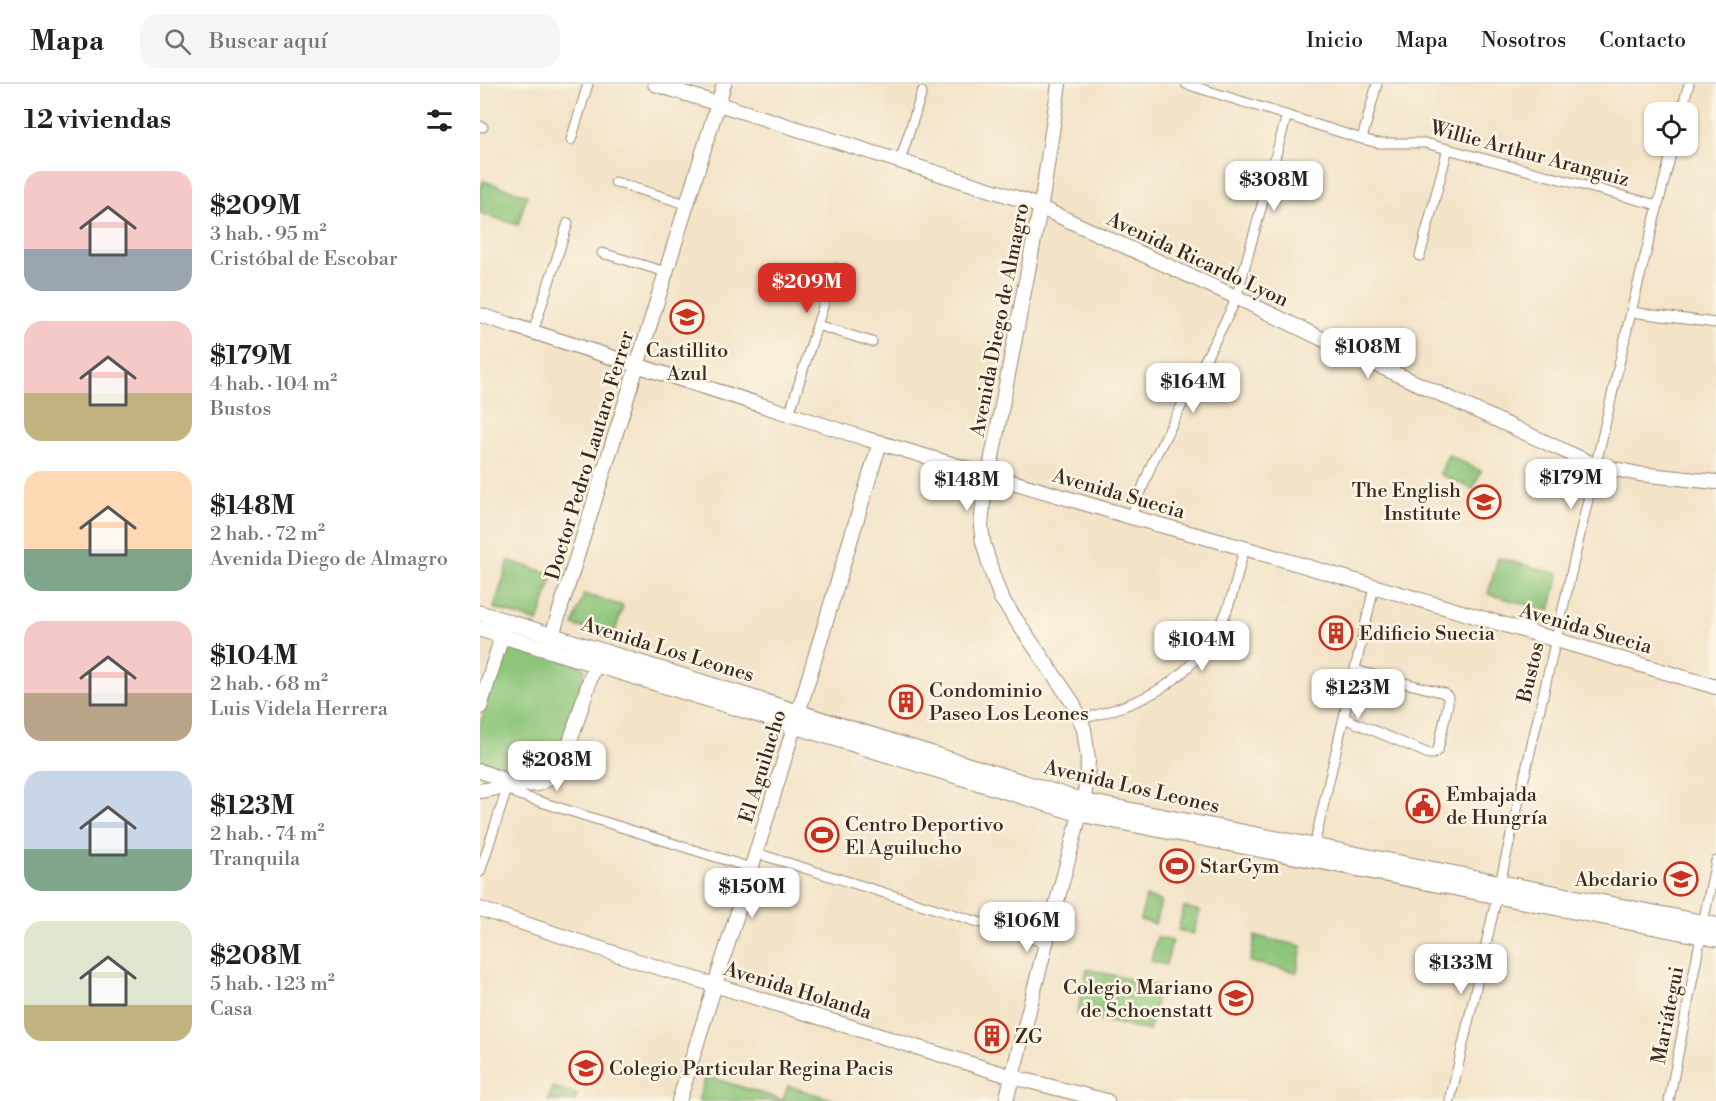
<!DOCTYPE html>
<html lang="es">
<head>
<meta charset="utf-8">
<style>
  :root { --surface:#fff; --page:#f6f6f6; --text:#202124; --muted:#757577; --line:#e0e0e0; --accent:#d93025 }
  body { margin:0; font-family:"Libre Bodoni",serif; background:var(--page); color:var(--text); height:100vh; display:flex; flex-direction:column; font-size:22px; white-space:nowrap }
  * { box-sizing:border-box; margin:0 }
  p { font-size:20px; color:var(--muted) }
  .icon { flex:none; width:33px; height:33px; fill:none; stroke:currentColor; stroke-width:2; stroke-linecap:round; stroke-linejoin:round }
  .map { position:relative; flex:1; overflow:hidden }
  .drawer { display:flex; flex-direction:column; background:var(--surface); width:480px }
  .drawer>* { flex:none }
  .buttons { position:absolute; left:1164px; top:18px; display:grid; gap:12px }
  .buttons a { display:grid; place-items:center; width:54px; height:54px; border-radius:12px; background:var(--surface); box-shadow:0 2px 4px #0004; font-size:30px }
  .price { position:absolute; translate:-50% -51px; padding:0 14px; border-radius:12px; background:#fff; color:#222; font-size:20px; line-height:39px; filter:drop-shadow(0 2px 3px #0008) }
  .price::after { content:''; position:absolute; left:50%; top:36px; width:18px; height:14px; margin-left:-9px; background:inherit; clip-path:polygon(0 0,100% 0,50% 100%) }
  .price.current { background:var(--accent); color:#fff }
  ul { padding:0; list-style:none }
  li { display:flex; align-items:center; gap:18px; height:150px; padding:0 24px }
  li span { display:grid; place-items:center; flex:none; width:168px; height:120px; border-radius:18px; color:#555 }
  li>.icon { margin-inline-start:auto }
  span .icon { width:72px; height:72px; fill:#fffc; stroke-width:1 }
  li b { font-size:26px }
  h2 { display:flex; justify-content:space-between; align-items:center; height:72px; padding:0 24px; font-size:26px }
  header { display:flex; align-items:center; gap:36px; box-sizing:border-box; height:84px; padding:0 30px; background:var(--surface); border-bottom:2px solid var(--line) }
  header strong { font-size:28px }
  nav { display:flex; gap:33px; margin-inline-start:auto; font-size:21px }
  .search { width:420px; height:54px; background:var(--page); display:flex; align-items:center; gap:15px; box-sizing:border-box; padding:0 21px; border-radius:18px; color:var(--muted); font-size:22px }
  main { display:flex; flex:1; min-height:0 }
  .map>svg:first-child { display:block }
  .green { fill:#8dc579; stroke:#64784c; stroke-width:1.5 }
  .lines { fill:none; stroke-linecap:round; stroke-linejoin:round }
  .street-casing { stroke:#978672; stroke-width:11 }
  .secondary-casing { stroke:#978672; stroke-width:16 }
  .primary-casing { stroke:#978672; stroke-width:17 }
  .street { stroke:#fff; stroke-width:9 }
  .secondary { stroke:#fff; stroke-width:14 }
  .primary { stroke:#fff; stroke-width:15 }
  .labels { text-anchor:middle; stroke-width:5; stroke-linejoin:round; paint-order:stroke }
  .street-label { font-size:20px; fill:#3b2a1e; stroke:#fcf5e5 }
  .poi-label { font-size:20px; fill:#3b2a1e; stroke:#fcf5e5; text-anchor:start }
</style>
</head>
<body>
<header>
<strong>Mapa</strong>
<div class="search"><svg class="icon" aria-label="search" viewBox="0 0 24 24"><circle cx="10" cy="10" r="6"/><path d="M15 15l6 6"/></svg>Buscar aquí</div>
<nav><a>Inicio</a><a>Mapa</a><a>Nosotros</a><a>Contacto</a></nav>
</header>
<main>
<section class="drawer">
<h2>12 viviendas<svg class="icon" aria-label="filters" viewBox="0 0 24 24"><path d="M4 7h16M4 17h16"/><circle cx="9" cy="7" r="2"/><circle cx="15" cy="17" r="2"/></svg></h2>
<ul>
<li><span style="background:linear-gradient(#f6c9c9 65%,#9aa5b1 0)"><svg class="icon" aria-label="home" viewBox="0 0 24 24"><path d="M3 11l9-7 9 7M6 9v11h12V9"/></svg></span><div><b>$209M</b><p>3 hab. · 95 m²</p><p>Cristóbal de Escobar</p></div></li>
<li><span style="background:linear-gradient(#f6c9c9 60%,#c2b280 0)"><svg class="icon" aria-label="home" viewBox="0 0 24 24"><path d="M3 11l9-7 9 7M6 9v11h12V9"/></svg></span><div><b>$179M</b><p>4 hab. · 104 m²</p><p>Bustos</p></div></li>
<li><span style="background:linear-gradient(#ffd9b3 65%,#7fa58c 0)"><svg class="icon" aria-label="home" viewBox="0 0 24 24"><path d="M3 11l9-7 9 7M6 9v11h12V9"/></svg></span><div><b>$148M</b><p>2 hab. · 72 m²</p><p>Avenida Diego de Almagro</p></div></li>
<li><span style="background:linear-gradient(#f6c9c9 60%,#b9a48a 0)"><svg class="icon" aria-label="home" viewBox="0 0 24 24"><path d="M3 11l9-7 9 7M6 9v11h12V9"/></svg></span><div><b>$104M</b><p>2 hab. · 68 m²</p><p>Luis Videla Herrera</p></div></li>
<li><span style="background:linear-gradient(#c9d6e8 65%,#7fa58c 0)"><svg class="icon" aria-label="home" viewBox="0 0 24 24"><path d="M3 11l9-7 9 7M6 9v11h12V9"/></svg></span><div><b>$123M</b><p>2 hab. · 74 m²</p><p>Tranquila</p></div></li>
<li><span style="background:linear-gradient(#dfe7d0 70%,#c2b280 0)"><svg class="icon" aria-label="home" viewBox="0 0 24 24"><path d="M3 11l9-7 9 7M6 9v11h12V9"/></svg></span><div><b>$208M</b><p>5 hab. · 123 m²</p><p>Casa</p></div></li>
</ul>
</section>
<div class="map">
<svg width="1236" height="1017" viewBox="0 0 1236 1017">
  <rect width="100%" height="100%" fill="#fcf5e5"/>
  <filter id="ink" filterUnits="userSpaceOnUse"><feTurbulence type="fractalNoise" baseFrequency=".0167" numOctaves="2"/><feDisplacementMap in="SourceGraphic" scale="12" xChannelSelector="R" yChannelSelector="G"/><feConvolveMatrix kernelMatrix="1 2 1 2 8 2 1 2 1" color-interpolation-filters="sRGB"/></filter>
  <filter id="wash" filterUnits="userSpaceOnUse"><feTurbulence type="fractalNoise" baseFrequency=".008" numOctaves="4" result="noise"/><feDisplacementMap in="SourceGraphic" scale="24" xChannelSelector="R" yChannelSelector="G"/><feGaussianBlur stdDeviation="1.35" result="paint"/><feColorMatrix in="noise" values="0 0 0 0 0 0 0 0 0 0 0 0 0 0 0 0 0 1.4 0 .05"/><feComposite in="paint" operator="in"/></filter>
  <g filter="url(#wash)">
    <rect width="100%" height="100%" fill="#f3e3c7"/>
    <path class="green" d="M3 97 47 111 38 141 0 129V107Z
      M968 371 1001 387 993 405 960 390Z
      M1018 474 1079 490 1070 527 1008 510Z
      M29 477 73 490 58 538 14 524Z
      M104 510 143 522 133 554 93 541Z
      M30 560 102 582 105 586 77 675C66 698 51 694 30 696L38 690 37 687 11 679 4 684H0V640L24 562Z
      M666 813 681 817 675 840 660 836Z
      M704 823 720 827 713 850 698 846Z
      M775 852 822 862 817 888 770 878Z
      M677 853 692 857 686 881 671 877Z
      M607 885 679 902 669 947 597 930Z
      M226 992 303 1016 308 1002 357 1017H218Z
      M73 1003 97 1011 95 1017H68Z"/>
  </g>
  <g filter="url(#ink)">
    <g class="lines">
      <g class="street-casing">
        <path id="street" d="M706 0 882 55 898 59H945L1177 121
          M1201 28 1209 0
          M0 42 3 43
          M882 55 897 0
          M91 56 108 0
          M420 77 442 8
          M135 98 206 120
          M122 169 186 188
          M940 172 968 64
          M1151 228 1236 239
          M337 241 392 258
          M53 248 88 139
          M309 331 355 184 369 188
          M651 433 673 377 755 218 807 31
          M864 634 949 670H953L958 666 968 620V613L964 609 875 586
          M601 635C657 621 702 603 733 551 737 544 742 538 745 531 754 510 759 486 764 464
          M27 701 32 707 39 711 271 784
          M834 762 894 503
          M276 769 566 859
          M0 788 28 702
          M1223 839 1236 777
          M970 1017 1151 228 1193 62
          M1189 1017 1221 852"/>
      </g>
      <g class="secondary-casing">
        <path id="secondary" d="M175 0 546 117 756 213 873 270 1115 381 1159 390 1236 398
          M0 231 387 355 651 433 764 464 1236 603
          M69 561 157 282 244 0
          M0 623 25 542
          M0 687 19 694 26 700
          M0 707 28 702 57 700 66 696 76 689 81 680 89 661 118 571
          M0 825 170 881 533 993 627 1017
          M199 1017 276 769 400 358
          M526 1017 566 859 600 730 607 698 608 675 604 645 593 619 521 514 513 492 503 458 501 443 503 420 563 109 579 0"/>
      </g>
      <g class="primary-casing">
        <path id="primary" d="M0 529 603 717 1236 841
          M0 545 600 730 1236 855"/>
      </g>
      <use href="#street" class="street"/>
      <use href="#secondary" class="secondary"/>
      <use href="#primary" class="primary"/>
    </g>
  </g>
  <defs>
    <g id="school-ring" transform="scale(1.725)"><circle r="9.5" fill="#fcf5e5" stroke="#c8321e" stroke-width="1.5"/><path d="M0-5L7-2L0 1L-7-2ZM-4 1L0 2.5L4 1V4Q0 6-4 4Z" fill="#c8321e"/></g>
    <g id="building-ring" transform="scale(1.725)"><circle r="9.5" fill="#fcf5e5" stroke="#c8321e" stroke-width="1.5"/><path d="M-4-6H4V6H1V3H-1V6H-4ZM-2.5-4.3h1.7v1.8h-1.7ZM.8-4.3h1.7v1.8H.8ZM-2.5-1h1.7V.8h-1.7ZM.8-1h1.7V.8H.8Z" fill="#c8321e"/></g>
    <g id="civic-ring" transform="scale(1.725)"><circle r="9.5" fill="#fcf5e5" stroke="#c8321e" stroke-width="1.5"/><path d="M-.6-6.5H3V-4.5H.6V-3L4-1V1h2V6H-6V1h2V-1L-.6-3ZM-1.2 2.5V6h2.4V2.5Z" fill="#c8321e"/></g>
    <g id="stadium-ring" transform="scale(1.725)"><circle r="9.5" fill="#fcf5e5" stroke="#c8321e" stroke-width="1.5"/><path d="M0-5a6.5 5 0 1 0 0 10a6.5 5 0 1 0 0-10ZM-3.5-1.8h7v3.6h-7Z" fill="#c8321e"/></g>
  </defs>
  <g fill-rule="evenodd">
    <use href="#school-ring" x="207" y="233"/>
    <use href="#school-ring" x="1004" y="418"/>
    <use href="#building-ring" x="856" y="549"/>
    <use href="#building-ring" x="426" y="618"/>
    <use href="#civic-ring" x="943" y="722"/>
    <use href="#stadium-ring" x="342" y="751"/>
    <use href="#stadium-ring" x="697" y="782"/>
    <use href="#school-ring" x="1201" y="795"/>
    <use href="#school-ring" x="756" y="914"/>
    <use href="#building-ring" x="512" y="952"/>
    <use href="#school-ring" x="106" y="984"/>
  </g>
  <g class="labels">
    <g class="street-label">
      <text transform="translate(1050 69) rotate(15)" y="7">Willie Arthur Aranguiz</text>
      <text transform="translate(718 175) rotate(25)" y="7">Avenida Ricardo Lyon</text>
      <text transform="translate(519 236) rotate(-79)" y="7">Avenida Diego de Almagro</text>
      <text transform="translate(109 371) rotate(-73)" y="7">Doctor Pedro Lautaro Ferrer</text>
      <text transform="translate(639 409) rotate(16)" y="7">Avenida Suecia</text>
      <text transform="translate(1106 544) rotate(16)" y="7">Avenida Suecia</text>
      <text transform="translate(188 565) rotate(17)" y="7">Avenida Los Leones</text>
      <text transform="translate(1050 588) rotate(-77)" y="7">Bustos</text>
      <text transform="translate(282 682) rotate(-73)" y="7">El Aguilucho</text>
      <text transform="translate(652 702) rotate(13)" y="7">Avenida Los Leones</text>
      <text transform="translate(318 906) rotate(17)" y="7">Avenida Holanda</text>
      <text transform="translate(1187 931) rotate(-79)" y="7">Mariátegui</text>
    </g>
    <g class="poi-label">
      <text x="207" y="273" text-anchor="middle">Castillito<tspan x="207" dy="23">Azul</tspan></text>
      <text x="981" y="413" text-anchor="end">The English<tspan x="981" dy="23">Institute</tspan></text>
      <text x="879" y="556">Edificio Suecia</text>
      <text x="449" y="613">Condominio<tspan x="449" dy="23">Paseo Los Leones</tspan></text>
      <text x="966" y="717">Embajada<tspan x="966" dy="23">de Hungría</tspan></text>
      <text x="365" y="747">Centro Deportivo<tspan x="365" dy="23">El Aguilucho</tspan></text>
      <text x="720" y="789">StarGym</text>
      <text x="1178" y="802" text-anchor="end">Abcdario</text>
      <text x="733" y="910" text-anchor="end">Colegio Mariano<tspan x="733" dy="23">de Schoenstatt</tspan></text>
      <text x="535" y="959">ZG</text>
      <text x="129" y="991">Colegio Particular Regina Pacis</text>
    </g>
  </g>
</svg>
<div class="buttons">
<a><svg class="icon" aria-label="locate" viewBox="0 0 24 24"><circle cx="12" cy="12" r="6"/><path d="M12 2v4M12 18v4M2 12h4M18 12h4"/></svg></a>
</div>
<b class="price" style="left:794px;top:128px">$308M</b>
<b class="price current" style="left:327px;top:230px">$209M</b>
<b class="price" style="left:888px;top:295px">$108M</b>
<b class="price" style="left:713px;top:330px">$164M</b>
<b class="price" style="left:1091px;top:426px">$179M</b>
<b class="price" style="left:487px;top:428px">$148M</b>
<b class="price" style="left:722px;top:588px">$104M</b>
<b class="price" style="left:878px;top:636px">$123M</b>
<b class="price" style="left:77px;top:708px">$208M</b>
<b class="price" style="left:272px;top:835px">$150M</b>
<b class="price" style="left:547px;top:869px">$106M</b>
<b class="price" style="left:981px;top:911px">$133M</b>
</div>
</main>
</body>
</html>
